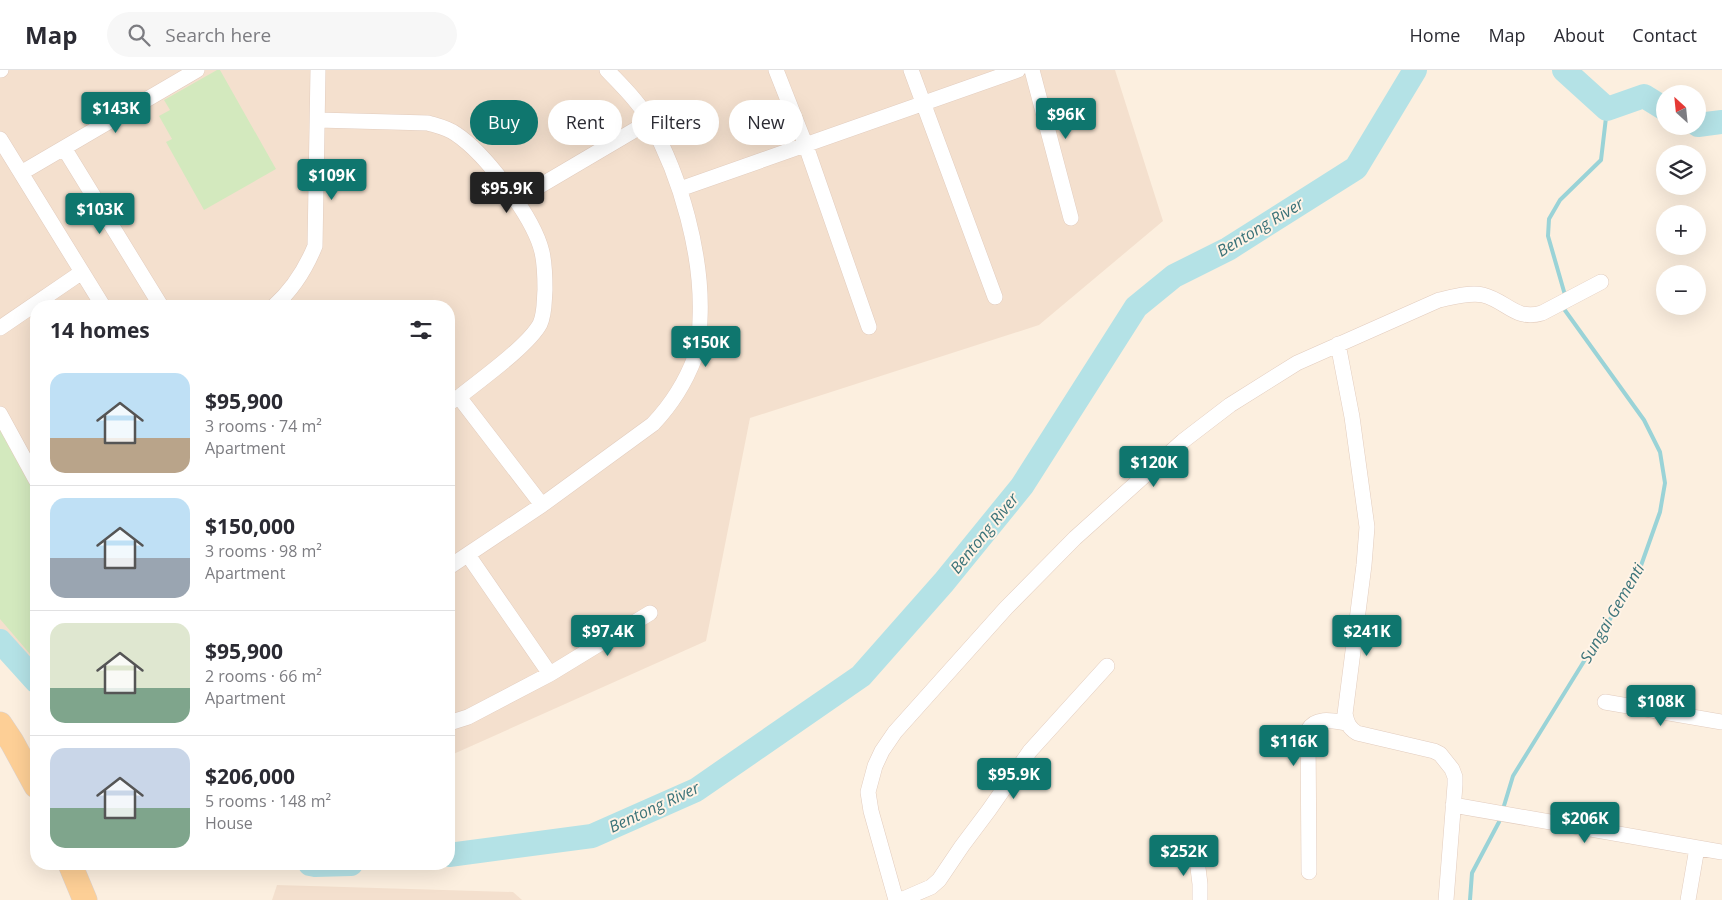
<!DOCTYPE html>
<html lang="en">
<head>
<meta charset="utf-8">
<style>
  :root { --surface:#fff; --page:#f7f7f7; --text:#2b2b33; --muted:#7c7c81; --line:#e1e1e2; --accent:#0f766e }
  body { margin:0; font-family:"Open Sans",sans-serif; background:var(--page); color:var(--text); height:100vh; display:flex; flex-direction:column; font-size:19px; white-space:nowrap }
  * { box-sizing:border-box; margin:0 }
  p { font-size:16px; color:var(--muted) }
  .icon { flex:none; width:28px; height:28px; fill:none; stroke:currentColor; stroke-width:2; stroke-linecap:round; stroke-linejoin:round }
  .map { position:relative; flex:1; overflow:hidden }
  .sheet { position:absolute; left:30px; top:230px; width:425px; height:570px; display:flex; flex-direction:column; background:var(--surface); border-radius:20px; box-shadow:0 5px 20px #0002 }
  .sheet>* { flex:none }
  .hud { position:absolute; left:470px; top:30px; width:475px; height:45px; display:flex; gap:10px }
  .needle { width:32px; rotate:333deg }
  .controls { position:absolute; left:1656px; top:15px; display:grid; gap:10px }
  .controls a { display:grid; place-items:center; width:50px; height:50px; border-radius:50%; background:var(--surface); box-shadow:0 5px 20px #0002; font-size:25px }
  .price { position:absolute; translate:-50% -42px; padding:0 11px; border-radius:5px; background:var(--accent); color:#fff; font-size:16px; line-height:32px; filter:drop-shadow(0 1px 2px #0008) }
  .price::after { content:''; position:absolute; left:50%; top:30px; width:15px; height:11px; margin-left:-8px; background:inherit; clip-path:polygon(0 0,100% 0,50% 100%) }
  .price.selected { background:#222; color:#fff }
  ul { padding:0; list-style:none }
  li { display:flex; align-items:center; gap:15px; height:125px; padding:0 20px }
  li+li { border-top:1px solid var(--line) }
  li span { display:grid; place-items:center; flex:none; width:140px; height:100px; border-radius:15px; color:#555 }
  li>.icon { margin-inline-start:auto }
  span .icon { width:60px; height:60px; fill:#fffc; stroke-width:1 }
  li b { font-size:21px }
  h2 { display:flex; justify-content:space-between; align-items:center; height:60px; padding:0 20px; font-size:21px }
  .chip { padding:0 18px; border-radius:22px; background:var(--surface); box-shadow:0 5px 20px #0002; font-size:18px; line-height:45px }
  .chip.selected { background:var(--accent); color:#fff }
  header { display:flex; align-items:center; gap:30px; box-sizing:border-box; height:70px; padding:0 25px; background:var(--surface); border-bottom:1px solid var(--line) }
  header strong { font-size:24px }
  nav { display:flex; gap:28px; margin-inline-start:auto; font-size:18px }
  .search { width:350px; height:45px; background:var(--page); display:flex; align-items:center; gap:12px; box-sizing:border-box; padding:0 18px; border-radius:28px; color:var(--muted); font-size:19px }
  .map>svg:first-child { display:block }
  .residential { fill:#f4e0ce }
  .green { fill:#d3e9be }
  .lines { fill:none; stroke-linecap:round; stroke-linejoin:round }
  .stream { stroke:#9ad3d7; stroke-width:4 }
  .river { stroke:#b4e2e6; stroke-width:24 }
  .street-casing { stroke:#e2ccbe; stroke-width:16 }
  .primary-casing { stroke:#dbd2cf; stroke-width:25 }
  .street { stroke:#fff; stroke-width:15 }
  .primary { stroke:#fdcf96; stroke-width:24 }
  .labels { text-anchor:middle; stroke-width:4; stroke-linejoin:round; paint-order:stroke }
  .water-label { font-size:16px; font-style:italic; fill:#3b7379; stroke:#fff3e6 }
</style>
</head>
<body>
<header>
<strong>Map</strong>
<div class="search"><svg class="icon" aria-label="search" viewBox="0 0 24 24"><circle cx="10" cy="10" r="6"/><path d="M15 15l6 6"/></svg>Search here</div>
<nav><a>Home</a><a>Map</a><a>About</a><a>Contact</a></nav>
</header>
<div class="map">
<svg width="1722" height="830" viewBox="0 0 1722 830">
  <rect width="100%" height="100%" fill="#fcefdf"/>
  <path class="residential" d="M0 0H1115L1163 151 1039 255 750 348 706 571 449 686V236H36V597L0 559Z
    M277 815 513 822 522 830H272Z"/>
  <path class="green" d="M217 0H220L276 99 204 140 166 72 172 69 159 46 170 40 164 30Z
    M0 357 36 426V591L0 549Z"/>
  <g class="lines">
    <path class="stream" d="M1565 225 1548 166 1549 149 1560 130 1601 90 1607 39
      M1503 739 1513 706 1638 504 1660 442 1665 413 1660 382 1644 350 1564 239
      M1470 830 1472 803 1499 752"/>
    <path class="river" d="M1564 0 1607 39 1644 26 1665 39
      M1698 55 1722 52
      M0 571 36 611
      M449 785 592 766 696 720 861 606 944 512 1022 416 1136 237 1174 206 1228 179 1356 98 1415 0
      M310 794 315 795 351 794"/>
    <g class="street-casing">
      <path id="street" d="M0 0H1
        M776 0 806 76 869 257
        M911 0 995 227
        M1032 0 1071 148
        M318 50 428 53C438 56 448 58 456 64 486 84 534 148 542 182 545 195 545 207 545 220 544 231 545 243 540 254 528 276 480 310 459 327L449 333
        M0 69 103 236
        M64 78 161 236
        M21 103 197 0
        M680 119 1018 0
        M516 130 650 51
        M274 236C292 220 306 198 315 176L318 0
        M0 258 82 202
        M1338 274 1352 347 1367 457 1364 495 1345 644C1347 653 1349 658 1357 663L1434 681 1440 684 1452 699 1455 707V715L1446 830
        M459 327 542 435
        M0 344 36 410
        M449 497 542 435 653 354C671 335 686 311 695 287 699 275 700 261 700 249 703 186 681 107 650 52 640 33 622 16 607 0
        M550 604 650 543
        M1605 632 1722 652
        M449 653 468 647 550 604 468 485
        M1453 735 1722 782
        M1196 782 1200 814V830
        M1309 802 1308 660C1316 646 1334 651 1347 653
        M896 830 871 741 868 722 875 696 882 681 895 662 1006 538 1075 468 1183 371 1230 335 1297 293 1439 230C1453 227 1470 222 1483 225 1507 231 1515 251 1542 243L1601 212
        M901 830 931 817 939 810 962 776 989 740 1030 681 1107 596
        M1688 830 1697 778"/>
    </g>
    <g class="primary-casing">
      <path id="primary" d="M0 654 12 672 36 716
        M70 794 85 830"/>
    </g>
    <use href="#street" class="street"/>
    <use href="#primary" class="primary"/>
  </g>
  <g class="labels">
    <g class="water-label">
      <text transform="translate(1260 157) rotate(-31)" y="6">Bentong River</text>
      <text transform="translate(984 463) rotate(-51)" y="6">Bentong River</text>
      <text transform="translate(1612 543) rotate(-60)" y="6">Sungai Gementi</text>
      <text transform="translate(654 737) rotate(-25)" y="6">Bentong River</text>
    </g>
  </g>
</svg>
<div class="controls">
<a><svg class="needle" viewBox="-14 -14 28 28"><path d="M0-13l5 13h-10z" fill="#e53935"/><path d="M0 13l5-13h-10z" fill="#7c7c81"/></svg></a>
<a><svg class="icon" aria-label="layers" viewBox="0 0 24 24"><path d="M12 4l9 5-9 5-9-5zM3 14l9 5 9-5"/></svg></a>
<a>+</a>
<a>−</a>
</div>
<b class="price" style="left:116px;top:64px">$143K</b>
<b class="price" style="left:1066px;top:70px">$96K</b>
<b class="price" style="left:332px;top:131px">$109K</b>
<b class="price selected" style="left:507px;top:144px">$95.9K</b>
<b class="price" style="left:100px;top:165px">$103K</b>
<b class="price" style="left:706px;top:298px">$150K</b>
<b class="price" style="left:1154px;top:418px">$120K</b>
<b class="price" style="left:608px;top:587px">$97.4K</b>
<b class="price" style="left:1367px;top:587px">$241K</b>
<b class="price" style="left:1661px;top:657px">$108K</b>
<b class="price" style="left:1294px;top:697px">$116K</b>
<b class="price" style="left:1014px;top:730px">$95.9K</b>
<b class="price" style="left:1585px;top:774px">$206K</b>
<b class="price" style="left:1184px;top:807px">$252K</b>
<div class="hud">
<a class="chip selected">Buy</a>
<a class="chip">Rent</a>
<a class="chip">Filters</a>
<a class="chip">New</a>
</div>
<section class="sheet">
<h2>14 homes<svg class="icon" aria-label="filters" viewBox="0 0 24 24"><path d="M4 7h16M4 17h16"/><circle cx="9" cy="7" r="2"/><circle cx="15" cy="17" r="2"/></svg></h2>
<ul>
<li><span style="background:linear-gradient(#bfe0f5 65%,#b9a48a 0)"><svg class="icon" aria-label="home" viewBox="0 0 24 24"><path d="M3 11l9-7 9 7M6 9v11h12V9"/></svg></span><div><b>$95,900</b><p>3 rooms · 74 m²</p><p>Apartment</p></div></li>
<li><span style="background:linear-gradient(#bfe0f5 60%,#9aa5b1 0)"><svg class="icon" aria-label="home" viewBox="0 0 24 24"><path d="M3 11l9-7 9 7M6 9v11h12V9"/></svg></span><div><b>$150,000</b><p>3 rooms · 98 m²</p><p>Apartment</p></div></li>
<li><span style="background:linear-gradient(#dfe7d0 65%,#7fa58c 0)"><svg class="icon" aria-label="home" viewBox="0 0 24 24"><path d="M3 11l9-7 9 7M6 9v11h12V9"/></svg></span><div><b>$95,900</b><p>2 rooms · 66 m²</p><p>Apartment</p></div></li>
<li><span style="background:linear-gradient(#c9d6e8 60%,#7fa58c 0)"><svg class="icon" aria-label="home" viewBox="0 0 24 24"><path d="M3 11l9-7 9 7M6 9v11h12V9"/></svg></span><div><b>$206,000</b><p>5 rooms · 148 m²</p><p>House</p></div></li>
</ul>
</section>
</div>
</body>
</html>
